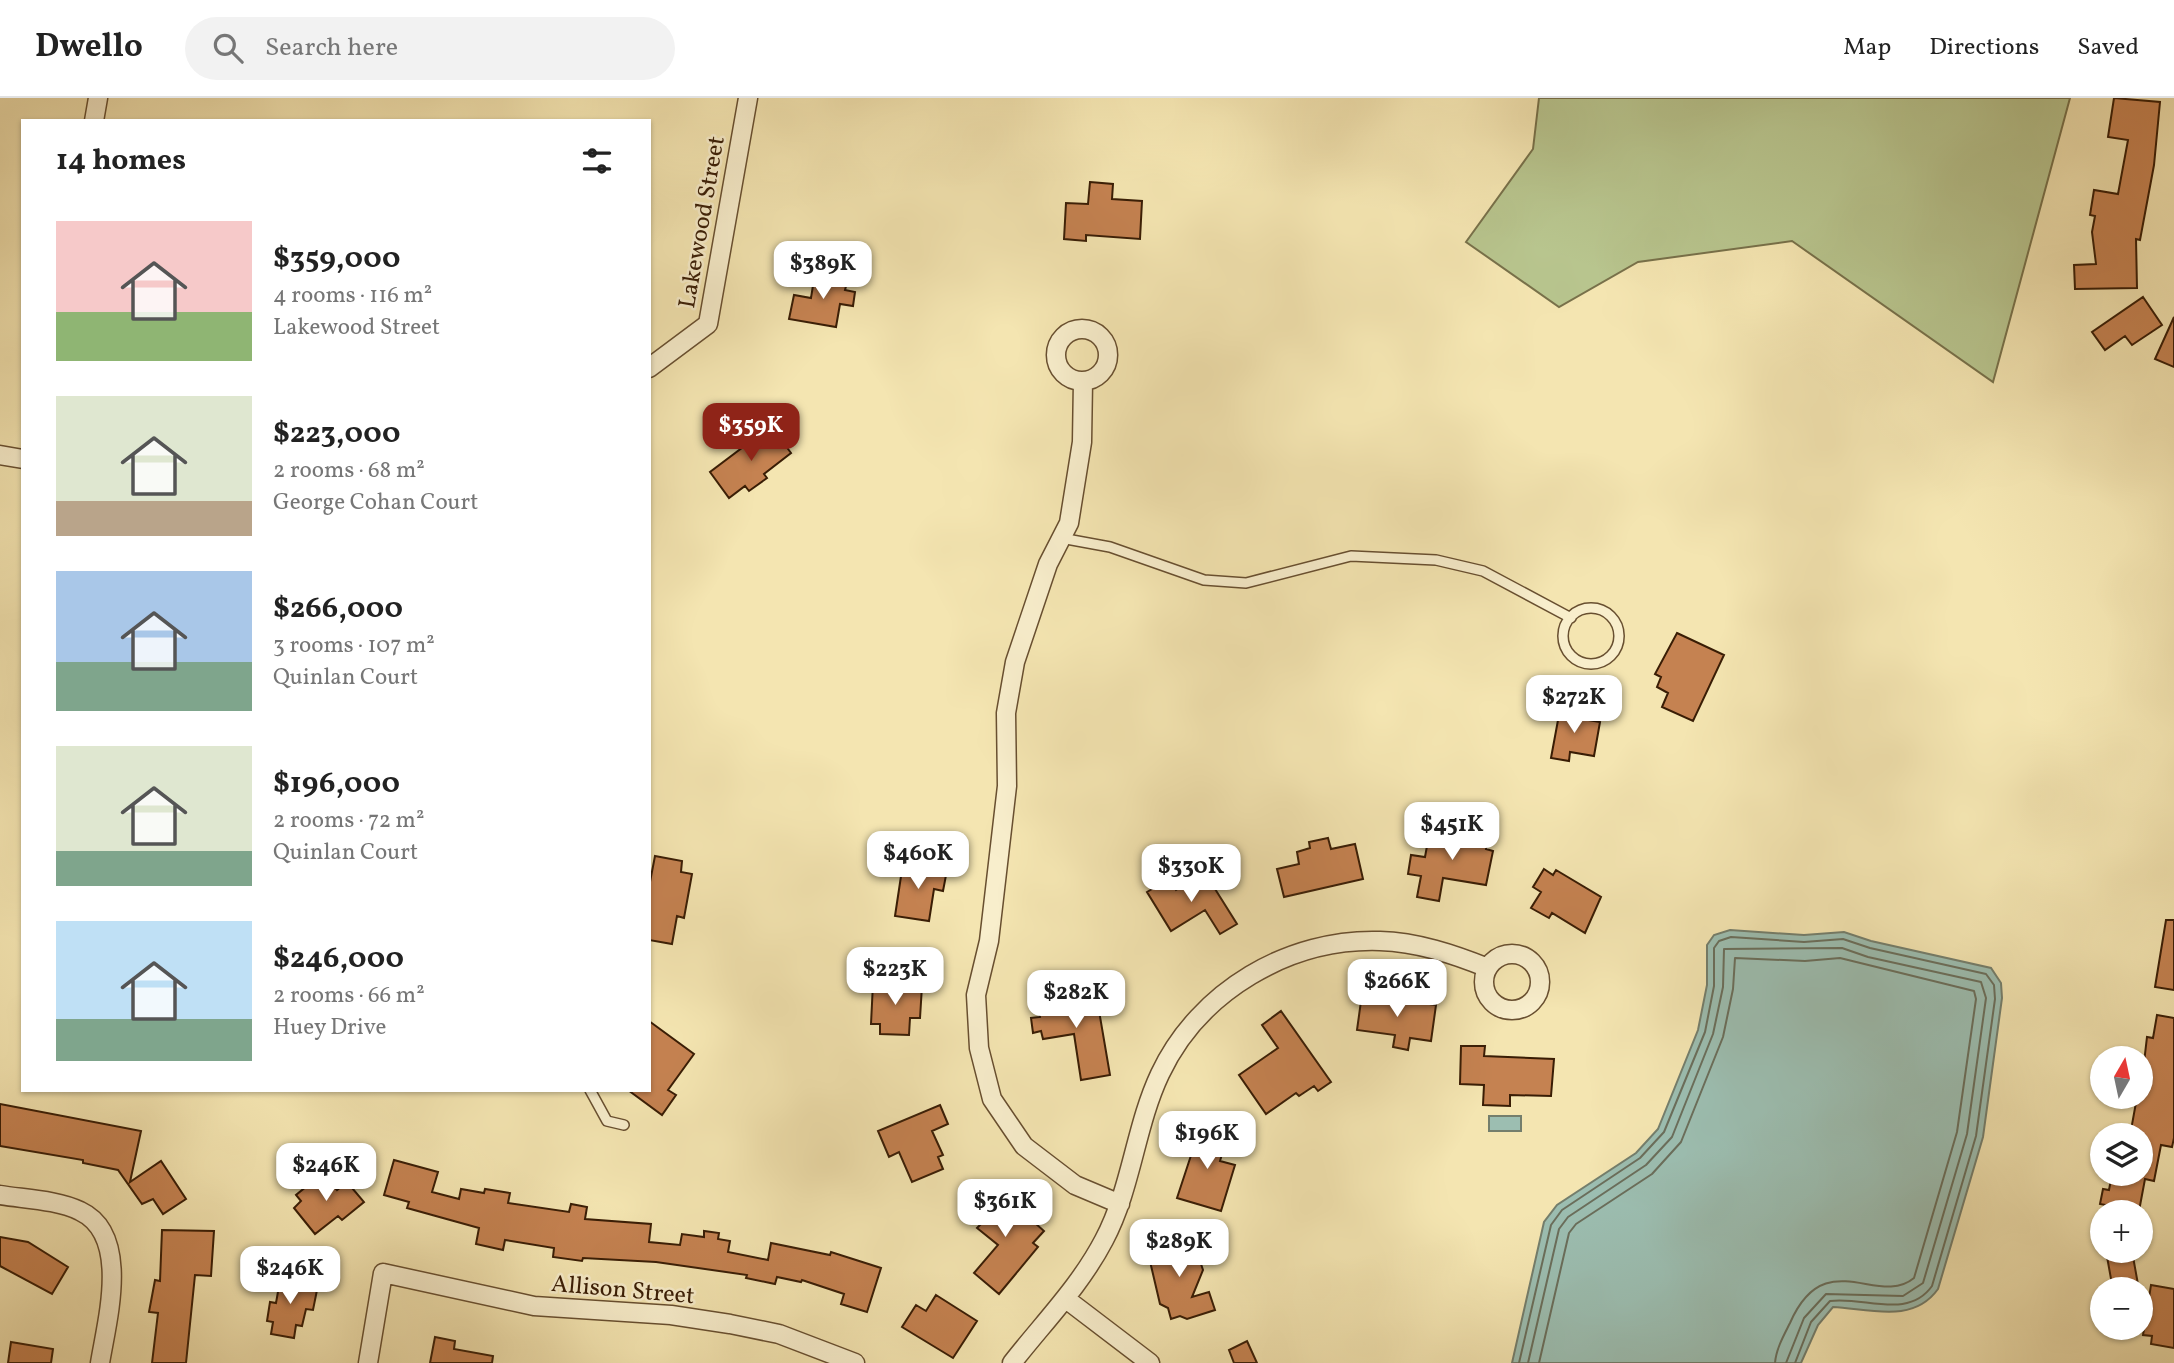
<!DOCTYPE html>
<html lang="en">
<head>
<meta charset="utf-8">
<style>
  :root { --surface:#fff; --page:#f2f2f2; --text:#222; --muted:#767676; --line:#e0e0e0; --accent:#8f2418 }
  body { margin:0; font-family:Vollkorn,serif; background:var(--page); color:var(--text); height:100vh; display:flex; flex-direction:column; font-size:26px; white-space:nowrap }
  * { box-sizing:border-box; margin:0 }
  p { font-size:23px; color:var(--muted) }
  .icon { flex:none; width:38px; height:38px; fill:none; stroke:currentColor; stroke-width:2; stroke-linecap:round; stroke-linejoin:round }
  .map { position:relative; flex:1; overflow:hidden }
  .panel { position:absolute; left:21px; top:21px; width:630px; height:973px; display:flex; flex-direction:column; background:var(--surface); border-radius:0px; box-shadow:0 2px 5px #0004 }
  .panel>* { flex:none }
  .needle { width:46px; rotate:9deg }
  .tools { position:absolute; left:2090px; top:948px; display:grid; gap:14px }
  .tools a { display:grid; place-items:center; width:63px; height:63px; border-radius:50%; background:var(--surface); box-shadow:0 2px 5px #0004; font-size:35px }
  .price { position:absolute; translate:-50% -60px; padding:0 16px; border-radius:14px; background:#fff; color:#222; font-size:23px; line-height:46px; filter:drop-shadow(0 2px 4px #0008) }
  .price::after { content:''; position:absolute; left:50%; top:42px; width:21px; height:16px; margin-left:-10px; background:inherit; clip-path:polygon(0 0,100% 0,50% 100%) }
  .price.on { background:var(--accent); color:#fff }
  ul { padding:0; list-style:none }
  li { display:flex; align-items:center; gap:21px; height:175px; padding:0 35px }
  li span { display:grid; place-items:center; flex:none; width:196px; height:140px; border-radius:0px; color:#555 }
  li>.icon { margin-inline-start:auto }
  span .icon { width:84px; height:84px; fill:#fffc; stroke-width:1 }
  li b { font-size:30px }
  h2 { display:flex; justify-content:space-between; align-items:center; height:84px; padding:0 35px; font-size:30px }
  header { display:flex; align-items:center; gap:42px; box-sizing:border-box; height:98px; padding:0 35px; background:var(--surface); border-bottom:2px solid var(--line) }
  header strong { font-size:33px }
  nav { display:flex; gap:38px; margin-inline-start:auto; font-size:24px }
  .search { width:490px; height:63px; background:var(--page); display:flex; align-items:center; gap:18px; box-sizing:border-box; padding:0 24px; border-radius:38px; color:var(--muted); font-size:26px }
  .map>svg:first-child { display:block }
  .green { fill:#b8c58e; stroke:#78714a; stroke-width:2 }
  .water { fill:#9cbeb1; stroke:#747e6c; stroke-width:2 }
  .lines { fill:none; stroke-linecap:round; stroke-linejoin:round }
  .shore { stroke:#6a6e5b; stroke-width:2 }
  .building { fill:#c58251; stroke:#391d05; stroke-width:2 }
  .service-casing { stroke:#684f30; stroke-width:12 }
  .minor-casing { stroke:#684f30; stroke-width:21 }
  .service { stroke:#f8eecc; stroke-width:9 }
  .minor { stroke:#f8eecc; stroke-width:18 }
  .labels { text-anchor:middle; stroke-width:5; stroke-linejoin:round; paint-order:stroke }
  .street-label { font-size:24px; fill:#391d05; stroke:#f8eecc }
</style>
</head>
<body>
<header>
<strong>Dwello</strong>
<div class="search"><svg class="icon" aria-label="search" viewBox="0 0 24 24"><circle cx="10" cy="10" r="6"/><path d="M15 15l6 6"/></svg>Search here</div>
<nav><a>Map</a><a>Directions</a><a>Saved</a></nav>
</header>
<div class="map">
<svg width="2174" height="1265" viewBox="0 0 2174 1265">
  <rect width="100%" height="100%" fill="#f4e5b1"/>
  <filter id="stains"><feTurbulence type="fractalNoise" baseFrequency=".00286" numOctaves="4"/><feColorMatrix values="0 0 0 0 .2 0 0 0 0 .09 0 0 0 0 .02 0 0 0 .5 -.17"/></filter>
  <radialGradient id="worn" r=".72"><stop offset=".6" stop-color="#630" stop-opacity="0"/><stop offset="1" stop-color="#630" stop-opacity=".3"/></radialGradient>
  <path class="green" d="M1539 0H2070L1993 284 1792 143 1638 164 1559 209 1466 144 1533 51Z"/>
  <path class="water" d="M1730 832 1804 837 1844 834 1871 843 1991 870 2001 885 2002 900 1983 1039 1938 1191C1913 1226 1870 1211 1833 1209L1818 1227 1801 1265H1512L1544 1124 1557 1107 1636 1055 1658 1031 1698 932 1707 887V847L1714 837Z
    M1489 1018H1521V1033H1489Z"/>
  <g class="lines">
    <path class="shore" d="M1519 1265 1551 1127 1562 1112 1640 1060 1664 1034 1705 934 1714 888V850L1719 843 1731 839 1804 844 1843 841 1870 850 1986 876 1994 887 1995 901 1976 1038 1932 1188C1908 1222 1864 1198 1830 1203L1811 1224 1795 1265
      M1528 1265 1559 1131 1568 1119 1646 1067 1672 1039 1713 936 1723 889 1724 851 1842 850 1868 859 1981 884 1986 900 1967 1036 1923 1185 1903 1198 1826 1196 1804 1220 1786 1265
      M1539 1265 1569 1135 1576 1126 1652 1076 1681 1044 1723 939 1733 891 1735 860 1805 863 1840 860 1974 893 1976 901 1957 1034 1914 1180C1878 1210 1825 1145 1790 1225 1784 1237 1776 1251 1775 1265"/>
  </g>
  <path class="building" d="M2114 0 2160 4 2154 67 2140 142 2136 141 2137 190 2075 191 2074 167 2096 166 2092 134 2095 118 2090 117 2094 92 2118 96 2128 42 2108 39Z
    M1090 84 1113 86 1112 101 1142 103 1140 141 1086 137V143L1064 141 1066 105 1088 106Z
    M815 175 848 181 845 192 855 194 853 208 840 206 836 229 789 221 794 197 811 200Z
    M2143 199 2162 227 2132 247 2125 238 2105 252 2092 234Z
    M2174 219V269L2155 261Z
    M771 328 791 355 764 376 767 380 749 393 745 388 729 400 710 374Z
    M1677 535 1724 557 1693 623 1662 609 1668 595 1657 589 1661 579 1655 576Z
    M1561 606 1578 609 1576 620 1600 624 1594 658 1570 654 1569 663 1551 660Z
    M1453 730 1489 736 1486 751 1493 753 1486 787 1443 780 1439 803 1417 799 1421 778 1408 776 1411 757 1425 759 1429 737 1451 741Z
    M1328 740 1331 751 1355 746 1363 781 1284 799 1277 771 1299 766 1297 754 1310 750 1309 744Z
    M655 758 682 763 681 774 692 776 684 820 677 818 672 846 649 842V789Z
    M903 765 947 772 943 793 934 791 929 823 895 818Z
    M1544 771 1553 777 1556 772 1601 799 1585 835 1552 815 1549 820 1531 810 1541 794 1533 789Z
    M1205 775 1237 826 1220 836 1205 812 1171 833 1147 794 1169 781 1176 792Z
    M2166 822H2174V892L2155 889Z
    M873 885 922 888 920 920H910L909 937 880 936V926H871Z
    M1082 892 1084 904 1097 901 1110 977 1081 982 1074 936 1043 941 1041 933 1033 935 1031 920 1040 919 1037 904 1068 899 1067 894Z
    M1362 896 1436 907 1431 943 1410 940 1408 952 1393 949 1395 937 1357 932Z
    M1281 913 1331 984 1318 993 1314 988 1299 998 1296 995 1266 1016 1239 977 1278 950 1262 927Z
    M2157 917 2174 920V1040L2172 1049 2161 1047 2154 1083 2145 1081 2139 1113 2100 1106 2103 1091 2109 1092 2112 1076H2140V1033L2131 1032 2137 999H2140L2147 939 2153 940Z
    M649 923 694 956 668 992 676 997 662 1017 628 992H649Z
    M1461 948H1485L1484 958 1554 961 1551 998 1510 997V1008L1483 1007 1484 987 1460 986Z
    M0 1006 141 1033 130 1084 161 1063 186 1101 163 1116 153 1101 142 1106 118 1072 83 1065V1062L0 1048Z
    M940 1007 948 1026 932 1033 943 1057 938 1059 943 1071 912 1084 899 1054 889 1059 878 1033Z
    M1201 1027 1228 1036 1220 1063 1235 1067 1221 1113 1177 1100Z
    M394 1062 438 1074 432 1094 459 1101 461 1091 484 1095 485 1091 510 1095 508 1105 569 1114 571 1106 587 1109 585 1121 651 1126 649 1144 680 1147 682 1136 704 1139V1133L719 1135 718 1141 730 1143 728 1154 768 1162 771 1145 830 1157 831 1154 881 1170 867 1214 841 1206 844 1196 802 1182 801 1184 777 1179 775 1186 746 1180 747 1177 656 1164 583 1160 582 1163 553 1159 554 1150 505 1142 503 1152 476 1146 479 1130 407 1110 409 1104 384 1097Z
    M323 1075 337 1092 347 1084 364 1104 342 1122 338 1118 315 1136 294 1110 301 1103 296 1097Z
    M995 1089 1044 1133 1033 1145 1038 1149 999 1196 974 1175 998 1147 977 1130 981 1126 971 1117Z
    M162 1132 214 1133 211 1178 195 1177 186 1265H152L158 1215 149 1214 155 1182 160 1183Z
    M1159 1136 1196 1151 1203 1172 1192 1199 1209 1194 1215 1212 1187 1221 1180 1218 1171 1221 1168 1210 1160 1206 1149 1159Z
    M0 1139 28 1144 68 1169 52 1196 0 1168Z
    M2106 1153H2132L2139 1192H2113Z
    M281 1177 303 1181 301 1190 317 1192 313 1212 306 1211 302 1228 296 1227 294 1240 271 1236 273 1224 267 1223 270 1204 276 1205Z
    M2151 1187 2174 1191V1250L2151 1246 2152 1238 2143 1237Z
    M936 1197 977 1223 953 1260 902 1229 916 1207 926 1213Z
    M435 1239 455 1243 454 1251 493 1258 492 1265H430Z
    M1247 1243 1257 1265H1234L1229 1252Z
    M11 1244 53 1251 51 1265H8Z"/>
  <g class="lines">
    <g class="service-casing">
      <path id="service" d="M1061 440 1110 449 1204 482 1246 485 1351 458 1436 462 1483 473 1571 520
        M1563 538a28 28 0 1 1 56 0a28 28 0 1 1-56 0Z
        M590 992 607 1023 624 1027"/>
    </g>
    <g class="minor-casing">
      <path id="minor" d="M94 23 98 0
        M1056 257a26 26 0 1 1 52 0a26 26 0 1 1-52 0Z
        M649 270 708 226 748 0
        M1083 283 1082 344 1069 425 1048 466 1015 564 1006 615 1007 688 989 843 976 897 979 950 992 1001 1024 1048 1075 1087 1120 1106
        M0 357 23 361
        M1484 884a28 28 0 1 1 56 0a28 28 0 1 1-56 0Z
        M0 1097C25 1101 58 1102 80 1113 131 1137 107 1222 100 1265
        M1066 1201 1150 1265
        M368 1265 383 1175 534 1208 671 1217 730 1226 779 1236 855 1265
        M1012 1265C1044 1224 1080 1188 1104 1142 1132 1089 1135 1029 1160 976 1199 893 1289 840 1380 843 1417 844 1453 856 1488 870"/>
    </g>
    <use href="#service" class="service"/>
    <use href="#minor" class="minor"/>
  </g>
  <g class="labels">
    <g class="street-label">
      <text transform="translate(701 124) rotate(-80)" y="8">Lakewood Street</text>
      <text transform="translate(623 1191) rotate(5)" y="8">Allison Street</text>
    </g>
  </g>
  <rect width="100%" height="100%" filter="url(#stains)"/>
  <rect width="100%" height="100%" fill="url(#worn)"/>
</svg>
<div class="tools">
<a><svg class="needle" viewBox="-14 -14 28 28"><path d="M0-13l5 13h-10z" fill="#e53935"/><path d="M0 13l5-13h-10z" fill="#767676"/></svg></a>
<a><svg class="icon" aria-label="layers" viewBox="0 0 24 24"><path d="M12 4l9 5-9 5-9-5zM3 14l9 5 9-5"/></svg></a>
<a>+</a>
<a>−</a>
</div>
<b class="price" style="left:823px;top:203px">$389K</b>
<b class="price on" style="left:751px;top:365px">$359K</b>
<b class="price" style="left:1574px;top:637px">$272K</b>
<b class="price" style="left:1452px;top:764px">$451K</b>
<b class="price" style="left:918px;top:793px">$460K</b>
<b class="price" style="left:1191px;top:806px">$330K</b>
<b class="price" style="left:895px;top:909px">$223K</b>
<b class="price" style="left:1397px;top:921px">$266K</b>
<b class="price" style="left:1076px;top:932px">$282K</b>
<b class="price" style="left:1207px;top:1073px">$196K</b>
<b class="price" style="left:326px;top:1105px">$246K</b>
<b class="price" style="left:1005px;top:1141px">$361K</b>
<b class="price" style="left:1179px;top:1181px">$289K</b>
<b class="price" style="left:290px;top:1208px">$246K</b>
<section class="panel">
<h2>14 homes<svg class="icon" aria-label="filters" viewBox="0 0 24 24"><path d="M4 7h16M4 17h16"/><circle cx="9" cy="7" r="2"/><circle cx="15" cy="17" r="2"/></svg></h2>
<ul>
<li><span style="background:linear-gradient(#f6c9c9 65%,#8fb573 0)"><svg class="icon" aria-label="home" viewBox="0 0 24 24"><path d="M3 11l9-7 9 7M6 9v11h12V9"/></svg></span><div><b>$359,000</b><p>4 rooms · 116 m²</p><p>Lakewood Street</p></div></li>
<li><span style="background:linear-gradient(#dfe7d0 75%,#b9a48a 0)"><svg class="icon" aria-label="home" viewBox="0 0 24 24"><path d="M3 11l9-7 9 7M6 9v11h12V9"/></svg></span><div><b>$223,000</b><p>2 rooms · 68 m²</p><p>George Cohan Court</p></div></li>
<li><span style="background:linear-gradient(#a9c7e8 65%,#7fa58c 0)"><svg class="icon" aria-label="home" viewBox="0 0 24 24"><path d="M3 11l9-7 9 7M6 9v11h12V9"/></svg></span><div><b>$266,000</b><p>3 rooms · 107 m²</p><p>Quinlan Court</p></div></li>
<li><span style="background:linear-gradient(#dfe7d0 75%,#7fa58c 0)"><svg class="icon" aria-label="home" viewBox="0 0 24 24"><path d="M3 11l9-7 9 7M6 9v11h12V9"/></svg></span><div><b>$196,000</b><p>2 rooms · 72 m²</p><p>Quinlan Court</p></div></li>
<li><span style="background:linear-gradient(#bfe0f5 70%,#7fa58c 0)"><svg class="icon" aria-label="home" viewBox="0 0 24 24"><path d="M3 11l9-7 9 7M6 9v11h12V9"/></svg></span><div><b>$246,000</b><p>2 rooms · 66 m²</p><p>Huey Drive</p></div></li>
</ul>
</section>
</div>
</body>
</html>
